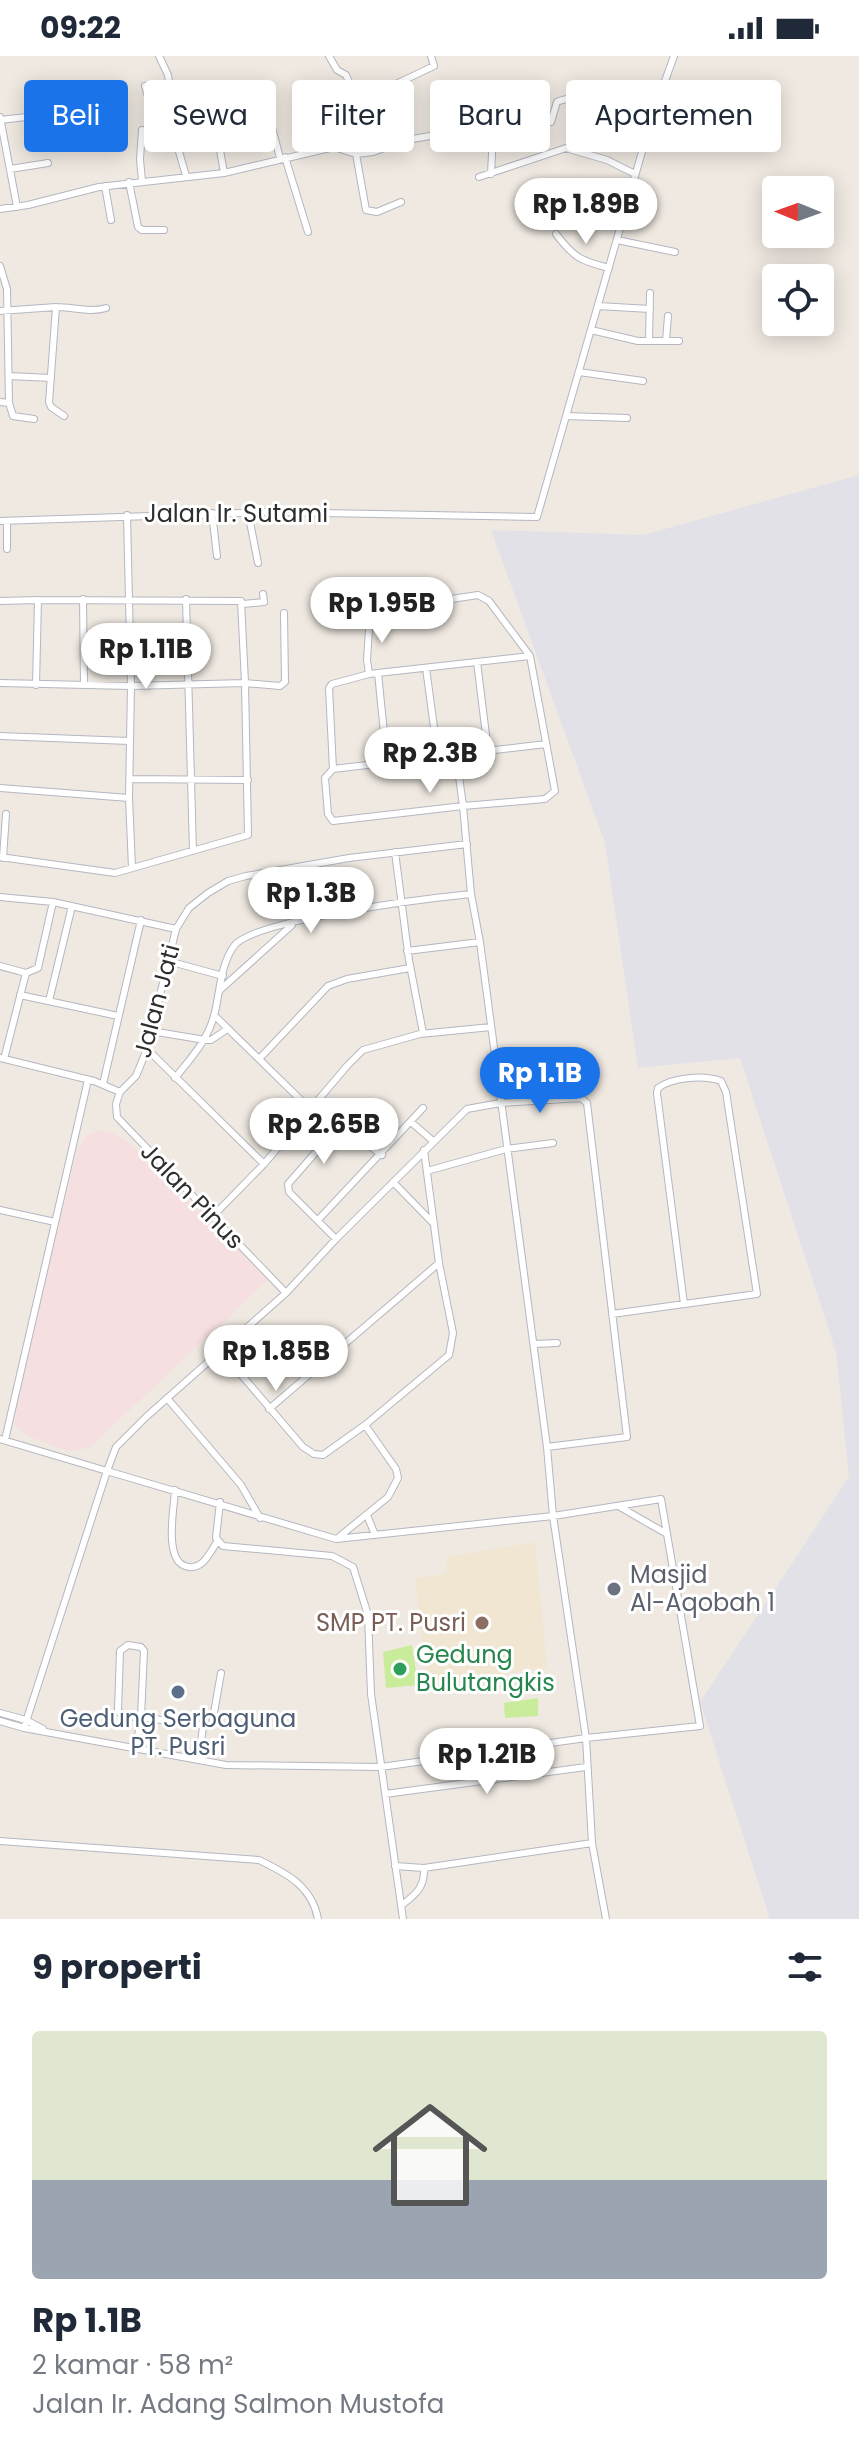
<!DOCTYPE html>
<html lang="id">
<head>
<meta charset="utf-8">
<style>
  :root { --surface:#fff; --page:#f6f6f7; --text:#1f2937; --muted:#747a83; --accent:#1a73e8 }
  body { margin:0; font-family:Poppins,sans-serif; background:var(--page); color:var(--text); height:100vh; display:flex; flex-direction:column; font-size:30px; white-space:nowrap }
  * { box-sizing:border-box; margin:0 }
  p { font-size:26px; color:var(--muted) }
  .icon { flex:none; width:44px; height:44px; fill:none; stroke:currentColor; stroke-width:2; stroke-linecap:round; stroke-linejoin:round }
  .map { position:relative; height:1863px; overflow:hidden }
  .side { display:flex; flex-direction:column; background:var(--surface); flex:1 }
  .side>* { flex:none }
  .banner { position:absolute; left:24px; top:24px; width:812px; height:72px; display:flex; gap:16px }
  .needle { width:52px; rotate:271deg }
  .buttons { position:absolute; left:762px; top:120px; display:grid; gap:16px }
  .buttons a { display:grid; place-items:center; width:72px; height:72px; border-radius:8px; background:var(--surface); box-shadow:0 4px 20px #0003; font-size:40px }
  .price { position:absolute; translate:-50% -68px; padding:0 18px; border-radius:28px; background:#fff; color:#222; font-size:26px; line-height:52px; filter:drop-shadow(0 2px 4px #0008) }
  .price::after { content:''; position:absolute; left:50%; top:48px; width:24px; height:18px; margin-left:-12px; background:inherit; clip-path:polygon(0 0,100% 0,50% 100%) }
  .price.on { background:var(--accent); color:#fff }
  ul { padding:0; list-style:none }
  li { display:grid; align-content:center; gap:16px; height:424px; padding:0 32px }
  li span { display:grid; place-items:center; height:248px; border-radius:8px; color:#555 }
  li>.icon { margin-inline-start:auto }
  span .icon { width:144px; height:144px; fill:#fffc; stroke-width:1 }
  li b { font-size:34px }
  h2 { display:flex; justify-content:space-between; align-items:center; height:96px; padding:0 32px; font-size:34px }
  .tag { padding:0 28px; border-radius:8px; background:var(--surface); box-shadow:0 4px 20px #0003; font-size:28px; line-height:72px }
  .tag.on { background:var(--accent); color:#fff }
  .status { display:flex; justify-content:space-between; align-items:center; height:56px; padding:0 40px; background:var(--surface); direction:ltr }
  .status svg { height:22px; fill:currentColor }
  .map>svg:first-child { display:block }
  .industrial { fill:#e3e1e8 }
  .education { fill:#f0e6d1 }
  .medical { fill:#f5dfe0 }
  .pitch { fill:#c9ec9a }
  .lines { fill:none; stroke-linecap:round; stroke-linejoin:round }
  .street-casing { stroke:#b4b7c1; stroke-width:8 }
  .street { stroke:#fff; stroke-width:6 }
  .worship-dot { fill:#6b7280; stroke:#fff; stroke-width:3 }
  .education-dot { fill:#8d6e63; stroke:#fff; stroke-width:3 }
  .leisure-dot { fill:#2e9e5b; stroke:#fff; stroke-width:3 }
  .service-dot { fill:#5c6f8a; stroke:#fff; stroke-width:3 }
  .labels { text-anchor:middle; stroke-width:6; stroke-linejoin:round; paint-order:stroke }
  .street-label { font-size:24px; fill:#2e2e2e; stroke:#fff }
  .worship-label { font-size:24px; fill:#5b616d; stroke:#fff; text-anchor:start }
  .education-label { font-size:24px; fill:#785e54; stroke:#fff; text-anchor:end }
  .leisure-label { font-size:24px; fill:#27864d; stroke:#fff; text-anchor:start }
  .service-label { font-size:24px; fill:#4e5e75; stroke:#fff }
</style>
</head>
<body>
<div class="status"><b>09:22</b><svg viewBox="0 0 49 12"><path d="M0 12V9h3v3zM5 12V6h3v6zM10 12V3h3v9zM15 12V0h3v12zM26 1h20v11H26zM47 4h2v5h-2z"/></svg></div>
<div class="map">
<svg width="859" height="1863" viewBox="0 0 859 1863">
  <rect width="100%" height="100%" fill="#efe9e1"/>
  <path class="industrial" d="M859 419V1863H770L700 1646 849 1421 836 1296 740 1002 638 1012 605 787 491 474 643 479Z"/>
  <path class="education" d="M535 1486 547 1612 427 1629 415 1522 447 1518 446 1501Z"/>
  <path class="medical" d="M100 1074 115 1078 128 1086 269 1223 89 1392 67 1395 28 1380 14 1368 24 1310 78 1093 87 1080Z"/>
  <path class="pitch" d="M412 1589 418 1629 386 1632 383 1596Z
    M538 1642V1660L505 1662 504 1647Z"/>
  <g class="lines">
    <g class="street-casing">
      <path id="street" d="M159 0 168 19 173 53 172 71 186 120
        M329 0 337 14 346 19 358 46
        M145 30 156 69 172 71
        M304 31 316 95
        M236 44 266 49 280 102
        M0 61 17 151
        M0 64 52 58 56 67
        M551 66 557 46C581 35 628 50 654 55
        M334 91 356 98 373 96 406 84 442 78 537 80
        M356 98 366 154 377 156 401 146
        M285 101 308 176
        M10 113 48 107
        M224 117 216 71 217 68 230 64
        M491 118 493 78
        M479 121 566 92 607 104 635 118
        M142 125 140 103 142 74
        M129 126 138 171 142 174H164
        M105 130 111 164
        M0 153 28 149 99 131 224 117 334 91 366 79 358 46 434 10 431 0
        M556 178C574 202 581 205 609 212
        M617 184 675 196
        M0 210 7 233 9 347
        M598 250 650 253
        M56 251C73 251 90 257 106 252
        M0 255 56 251 49 346 51 351 64 360
        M591 274 638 285H679
        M649 285 650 237
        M666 285 668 260
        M579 316 643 325
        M9 320 51 322
        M0 346 9 347 13 360 34 363
        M566 360 627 362
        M248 456 258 507
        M212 457 217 500
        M127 459 131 630 129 742 132 812
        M0 465 269 456 537 461 652 61 674 0
        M7 465V493
        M83 543 84 629
        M186 543 193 795
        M0 545 38 544
        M243 548 264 546 263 538
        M477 606 488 695
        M426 612 438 701
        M378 617 387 707
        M369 618 367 604 370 558 378 554 478 539 489 545 530 600 555 735 545 743 463 750 456 698
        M0 627 131 630 245 627 280 630 285 626 284 557
        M0 680 129 685
        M546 688 333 713 325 722 328 758 333 765 463 750 471 838 480 886 547 1391 553 1460 586 1682 592 1787 606 1863
        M333 713 329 632 332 628 369 618 530 600
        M130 723 248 724
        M0 732 129 742
        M395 796 409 904 423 977
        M0 801 115 817 248 779 245 627 241 545 38 544 36 629
        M3 802 6 758
        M0 841 53 846 176 873
        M407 895 480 886
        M168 905 223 920
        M0 910 26 917 4 1003
        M26 917 38 912 53 846
        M220 934 292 869
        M20 939 118 960
        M49 945 72 850
        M214 959 311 1054
        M151 975 205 984H211L226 974
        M147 993 264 1108 213 1160
        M0 1002 94 1025 120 1036
        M260 1002 328 930 347 923 410 912
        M175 1022C191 1002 207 985 214 960 220 938 220 909 234 890 254 863 432 842 471 838
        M103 1028 141 864
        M411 1066 433 1085
        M264 1108 347 1010 363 994 420 978 491 971
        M427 1115 506 1093 553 1087
        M393 1126 434 1168
        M0 1154 55 1166
        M318 1164 423 1052
        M336 1183 289 1136 288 1128 316 1096 342 1074 351 1076 382 1099
        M286 1237 117 1061 116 1048 120 1036 136 1020 147 993 176 873 189 852 208 837 228 825 246 820 349 802 467 788
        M612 1258 757 1238 726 1036 721 1025C703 1019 673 1021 658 1032L657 1037 684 1248
        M534 1288 557 1287
        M221 1295 303 1391 314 1398 323 1399 365 1369 449 1299 453 1277 439 1207 424 1094
        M167 1342 241 1429 260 1462
        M269 1353 439 1207
        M0 1383 107 1415 24 1672
        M5 1384 88 1024
        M175 1434C174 1452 164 1503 185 1510 202 1516 209 1498 217 1486
        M220 1446 216 1482 223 1490 332 1500 353 1511 368 1559 371 1638 403 1863
        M620 1451 667 1478
        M367 1459 375 1479
        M339 1481 388 1441 398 1422 396 1413 365 1369
        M128 1589 141 1591 144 1595 141 1661 122 1660 118 1654 120 1595Z
        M0 1657 26 1664 43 1673
        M0 1665 24 1672 226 1709 381 1711 586 1682 700 1670 661 1443 553 1460 336 1483 107 1415 116 1391 146 1361 286 1237 336 1183 467 1053 500 1047 581 1042 587 1047 627 1381 547 1391
        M180 1667 208 1670 212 1668 221 1617
        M136 1692 141 1661 168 1665
        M199 1703 203 1670
        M385 1738 586 1711
        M0 1785 259 1804C286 1817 312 1830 318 1863
        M395 1810 424 1812 592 1787
        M402 1849C416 1838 425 1831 424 1812"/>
    </g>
    <use href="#street" class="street"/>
  </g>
  <circle class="worship-dot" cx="614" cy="1533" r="8"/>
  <circle class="education-dot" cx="482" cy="1567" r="8"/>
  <circle class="leisure-dot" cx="400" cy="1613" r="8"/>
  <circle class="service-dot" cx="178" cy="1636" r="8"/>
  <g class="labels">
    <g class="street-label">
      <text x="236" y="466">Jalan Ir. Sutami</text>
      <text transform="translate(157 945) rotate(-75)" y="8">Jalan Jati</text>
      <text transform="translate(192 1140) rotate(46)" y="8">Jalan Pinus</text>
    </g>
    <g class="worship-label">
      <text x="630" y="1527">Masjid<tspan x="630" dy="28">Al-Aqobah 1</tspan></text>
    </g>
    <g class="education-label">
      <text x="466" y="1575">SMP PT. Pusri</text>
    </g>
    <g class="leisure-label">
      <text x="416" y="1607">Gedung<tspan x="416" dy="28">Bulutangkis</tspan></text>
    </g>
    <g class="service-label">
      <text x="178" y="1671">Gedung Serbaguna<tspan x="178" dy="28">PT. Pusri</tspan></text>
    </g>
  </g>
</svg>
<div class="buttons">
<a><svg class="needle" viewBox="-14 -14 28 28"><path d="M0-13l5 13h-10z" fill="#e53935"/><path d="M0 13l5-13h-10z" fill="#747a83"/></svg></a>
<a><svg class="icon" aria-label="locate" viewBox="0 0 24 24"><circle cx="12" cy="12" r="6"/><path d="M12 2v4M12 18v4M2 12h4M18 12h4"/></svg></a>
</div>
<b class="price" style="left:586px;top:190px">Rp 1.89B</b>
<b class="price" style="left:382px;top:589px">Rp 1.95B</b>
<b class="price" style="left:146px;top:635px">Rp 1.11B</b>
<b class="price" style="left:430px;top:739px">Rp 2.3B</b>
<b class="price" style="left:311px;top:879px">Rp 1.3B</b>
<b class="price on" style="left:540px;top:1059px">Rp 1.1B</b>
<b class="price" style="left:324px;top:1110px">Rp 2.65B</b>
<b class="price" style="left:276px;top:1337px">Rp 1.85B</b>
<b class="price" style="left:487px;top:1740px">Rp 1.21B</b>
<div class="banner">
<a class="tag on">Beli</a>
<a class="tag">Sewa</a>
<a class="tag">Filter</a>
<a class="tag">Baru</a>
<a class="tag">Apartemen</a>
</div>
</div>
<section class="side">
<h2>9 properti<svg class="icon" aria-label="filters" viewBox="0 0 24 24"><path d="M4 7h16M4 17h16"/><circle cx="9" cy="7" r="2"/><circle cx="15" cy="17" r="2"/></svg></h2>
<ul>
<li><span style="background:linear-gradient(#dfe7d0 60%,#9aa5b1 0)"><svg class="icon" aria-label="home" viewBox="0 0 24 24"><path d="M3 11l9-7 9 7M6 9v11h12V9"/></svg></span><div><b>Rp 1.1B</b><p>2 kamar · 58 m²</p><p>Jalan Ir. Adang Salmon Mustofa</p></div></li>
</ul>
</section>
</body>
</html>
